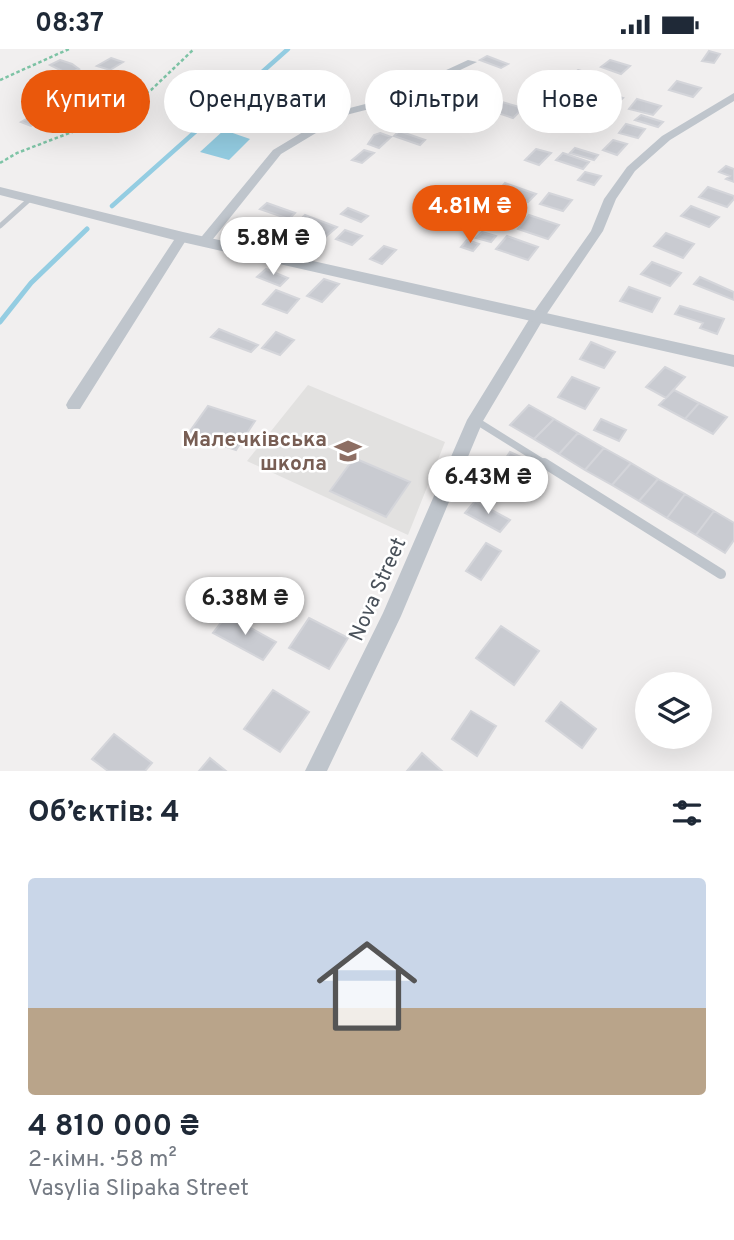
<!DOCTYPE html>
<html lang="uk">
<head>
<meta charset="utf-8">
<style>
  :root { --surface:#fff; --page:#f2f2f3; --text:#1f2937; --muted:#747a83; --accent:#ea580c }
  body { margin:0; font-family:Overpass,sans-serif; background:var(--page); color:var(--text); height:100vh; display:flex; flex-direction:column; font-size:26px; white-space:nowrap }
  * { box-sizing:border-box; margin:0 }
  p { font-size:23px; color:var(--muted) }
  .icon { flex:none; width:38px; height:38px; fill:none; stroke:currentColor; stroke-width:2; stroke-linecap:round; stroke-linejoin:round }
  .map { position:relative; height:722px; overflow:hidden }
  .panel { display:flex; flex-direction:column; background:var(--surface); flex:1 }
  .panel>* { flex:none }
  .guide { position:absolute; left:21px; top:21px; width:693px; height:63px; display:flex; gap:14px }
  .controls { position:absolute; left:635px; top:623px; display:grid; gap:14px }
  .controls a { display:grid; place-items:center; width:77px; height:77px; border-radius:50%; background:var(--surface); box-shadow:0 7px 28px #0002; font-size:35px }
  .price { position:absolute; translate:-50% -60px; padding:0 16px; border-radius:24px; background:#fff; color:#222; font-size:23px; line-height:46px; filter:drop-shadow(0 2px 4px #0008) }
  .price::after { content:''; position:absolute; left:50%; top:42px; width:21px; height:16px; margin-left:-10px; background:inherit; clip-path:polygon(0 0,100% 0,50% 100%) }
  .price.current { background:var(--accent); color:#fff }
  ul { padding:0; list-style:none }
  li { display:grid; align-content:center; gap:14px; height:371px; padding:0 28px }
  li span { display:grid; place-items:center; height:217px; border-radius:7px; color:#555 }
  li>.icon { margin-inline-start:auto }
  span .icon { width:126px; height:126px; fill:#fffc; stroke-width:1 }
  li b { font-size:30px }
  h2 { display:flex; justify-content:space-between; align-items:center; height:84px; padding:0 28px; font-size:30px }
  .pill { padding:0 24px; border-radius:32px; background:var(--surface); box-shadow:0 7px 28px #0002; font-size:24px; line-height:63px }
  .pill.current { background:var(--accent); color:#fff }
  .status { display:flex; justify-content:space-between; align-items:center; height:49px; padding:0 35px; background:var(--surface); direction:ltr }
  .status svg { height:19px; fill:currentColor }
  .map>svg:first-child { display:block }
  .education { fill:#e2e1e0 }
  .water { fill:#94cde2 }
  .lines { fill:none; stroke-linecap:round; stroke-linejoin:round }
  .stream-far1 { stroke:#94cde2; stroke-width:4.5 }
  .stream { stroke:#94cde2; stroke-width:5 }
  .building { fill:#c9cbd1; stroke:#d4d5da; stroke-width:2 }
  .path { stroke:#7ec4a6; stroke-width:2.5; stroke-dasharray:3.5 2.5; stroke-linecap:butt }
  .service-far2 { stroke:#bfc5cc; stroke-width:5 }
  .service-far1 { stroke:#bfc5cc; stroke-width:7 }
  .service { stroke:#bfc5cc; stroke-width:10 }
  .minor { fill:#bfc5cc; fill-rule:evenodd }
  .tertiary { fill:#bfc5cc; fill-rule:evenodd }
  .labels { text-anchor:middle; stroke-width:5; stroke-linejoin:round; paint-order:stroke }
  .education-label { font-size:21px; font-weight:bold; fill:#785e54; stroke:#fff; text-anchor:end }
  .street-label { font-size:21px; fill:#49515a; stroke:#fff }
</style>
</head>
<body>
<div class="status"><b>08:37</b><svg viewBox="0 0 49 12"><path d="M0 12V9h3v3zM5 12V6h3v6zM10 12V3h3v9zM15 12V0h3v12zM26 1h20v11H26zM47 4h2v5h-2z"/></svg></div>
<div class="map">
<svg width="734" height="722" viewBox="0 0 734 722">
  <rect width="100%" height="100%" fill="#f1efef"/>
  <path class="education" d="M308 336 445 393 408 486 247 412Z"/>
  <path class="water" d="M224 81 250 90 229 111 200 103Z"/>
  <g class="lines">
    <path class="stream-far1" d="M112 157 288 0"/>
    <path class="stream" d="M0 273 31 234 87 180"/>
  </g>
  <path class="building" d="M709 2 720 5 714 14 702 12Z
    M487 7 508 15 501 19 480 11Z
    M111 9 123 13 110 21 97 17Z
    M60 11 72 15 79 20 68 25 50 16Z
    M610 11 630 17 621 25 601 18Z
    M578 21 601 28 592 36 569 29Z
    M677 32 701 39 693 48 669 41Z
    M609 45 623 49 612 59 599 55Z
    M637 50 661 57 653 66 629 60Z
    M502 53 523 59 513 69 492 62Z
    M585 57 605 62 601 67 581 61Z
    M40 62 50 66 31 77 21 73Z
    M641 66 663 73 658 78 635 71Z
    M626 75 645 80 638 89 619 84Z
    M399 82 425 91 420 96 394 87Z
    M380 84 391 88 379 99 368 95 374 86Z
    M613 91 627 95 617 106 603 101Z
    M575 99 598 106 594 111 570 104Z
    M536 100 551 104 539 116 525 111Z
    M364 101 374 104 362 114 352 111Z
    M563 104 589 113 583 120 556 111Z
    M726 117 734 120V133L726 130 730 127 719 123Z
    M585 123 601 127 594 136 578 131Z
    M505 134 536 145 528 153 497 143Z
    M708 138 734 147V150L727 158 699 148Z
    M549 144 572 151 563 162 540 155Z
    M267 154 295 164 289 170 260 160Z
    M691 157 719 168 709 178 681 167Z
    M348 159 368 167 361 173 341 165Z
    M305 166 337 178 324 189 292 178Z
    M529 166 559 176 548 190 518 180Z
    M345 181 362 187 352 196 336 190Z
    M482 183 496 187 491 193 476 189Z
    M666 184 694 195 683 209 654 197Z
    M507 187 538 198 528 211 496 200Z
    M467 191 479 195 473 202 461 198Z
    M384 197 396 201 382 215 370 210Z
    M652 213 681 224 670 237 641 225Z
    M266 220 288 229 280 237 257 228Z
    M700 228 734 243V251L694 235Z
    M324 230 339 235 322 253 307 247Z
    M629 238 660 249 652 263 620 252Z
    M276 241 299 250 287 264 263 255Z
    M680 257 724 270 717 285 700 279 703 274 675 265Z
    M219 280 258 296 251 303 211 288Z
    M276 283 294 291 280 306 262 299Z
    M591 293 615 303 604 319 580 310Z
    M665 318 685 328 666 349 646 338Z
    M572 328 599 339 585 360 558 348Z
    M674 341 699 354 685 370 659 356Z
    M699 354 727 368 713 385 685 370Z
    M529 356 554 370 534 390 510 376Z
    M208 357 255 372 236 401 188 385Z
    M554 370 578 384 559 405 534 390Z
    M601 370 626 381 619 392 594 381Z
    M578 384 604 399 585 421 559 405Z
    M604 399 631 414 612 436 585 421Z
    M510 403 538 416 522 439 494 426Z
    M354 409 410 433 386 468 330 442Z
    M631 414 658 430 639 452 612 436Z
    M658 430 685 445 667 469 639 452Z
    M685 445 714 462 696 486 667 469Z
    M475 452 510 471 500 483 465 464Z
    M714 462 734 474V491L725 504 696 486Z
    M486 494 501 502 481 531 466 522Z
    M227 566 276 593 263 611 213 584Z
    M309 569 348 589 329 620 289 599Z
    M501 577 539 602 514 636 476 609Z
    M273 641 309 663 280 703 244 680Z
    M561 653 596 680 582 699 546 672Z
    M471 662 496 677 477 707 452 690Z
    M114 685 152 714 145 722H108L92 710Z
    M422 704 442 722H407Z
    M210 709 226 722H199Z"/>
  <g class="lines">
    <path class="path" d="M0 31 69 0
      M0 114 17 104 93 75 151 41 194 0"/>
    <path class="service-far2" d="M0 177 30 150"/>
    <path class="service-far1" d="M475 371 547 416"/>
    <path class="service" d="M544 414 721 525"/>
    <path class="minor" d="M468 11 477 13 389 55 346 66 281 105 209 195 204 196 198 192 273 101 338 62 381 51Z
      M734 44V52L670 91 635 122 616 150 603 182 544 269 483 372 401 567 327 722H305L383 564 467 371 533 264 591 182 604 150 627 118 662 87Z
      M182 184 188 188 80 360H68L66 356 68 352 176 188Z"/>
    <path class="tertiary" d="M0 138 183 183 734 306V318L182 193 0 146Z"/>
  </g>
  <defs>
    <g id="school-bare" transform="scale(2.1)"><path d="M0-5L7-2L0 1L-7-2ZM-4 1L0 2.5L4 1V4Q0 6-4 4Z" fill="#8d6e63" stroke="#fff" stroke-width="2.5" paint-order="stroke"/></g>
  </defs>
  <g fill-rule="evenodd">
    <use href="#school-bare" x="348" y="402"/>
  </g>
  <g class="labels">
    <g class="education-label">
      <text x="327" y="397">Малечківська<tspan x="327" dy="24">школа</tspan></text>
    </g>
    <g class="street-label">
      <text transform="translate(377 540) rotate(-66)" y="7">Nova Street</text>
    </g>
  </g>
</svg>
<div class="controls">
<a><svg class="icon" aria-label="layers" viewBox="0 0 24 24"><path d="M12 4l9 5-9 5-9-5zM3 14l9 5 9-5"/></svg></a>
</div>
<b class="price current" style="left:470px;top:196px">4.81M ₴</b>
<b class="price" style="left:273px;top:228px">5.8M ₴</b>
<b class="price" style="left:488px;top:467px">6.43M ₴</b>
<b class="price" style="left:245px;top:588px">6.38M ₴</b>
<div class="guide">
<a class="pill current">Купити</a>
<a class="pill">Орендувати</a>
<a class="pill">Фільтри</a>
<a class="pill">Нове</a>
</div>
</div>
<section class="panel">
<h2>Об’єктів: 4<svg class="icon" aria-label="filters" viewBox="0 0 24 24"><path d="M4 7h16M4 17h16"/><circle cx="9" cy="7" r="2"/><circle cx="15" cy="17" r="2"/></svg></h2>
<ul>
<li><span style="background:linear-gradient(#c9d6e8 60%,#b9a48a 0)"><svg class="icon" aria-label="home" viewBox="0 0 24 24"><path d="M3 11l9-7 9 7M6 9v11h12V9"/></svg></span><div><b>4 810 000 ₴</b><p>2-кімн. · 58 m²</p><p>Vasylia Slipaka Street</p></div></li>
</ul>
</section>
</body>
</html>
